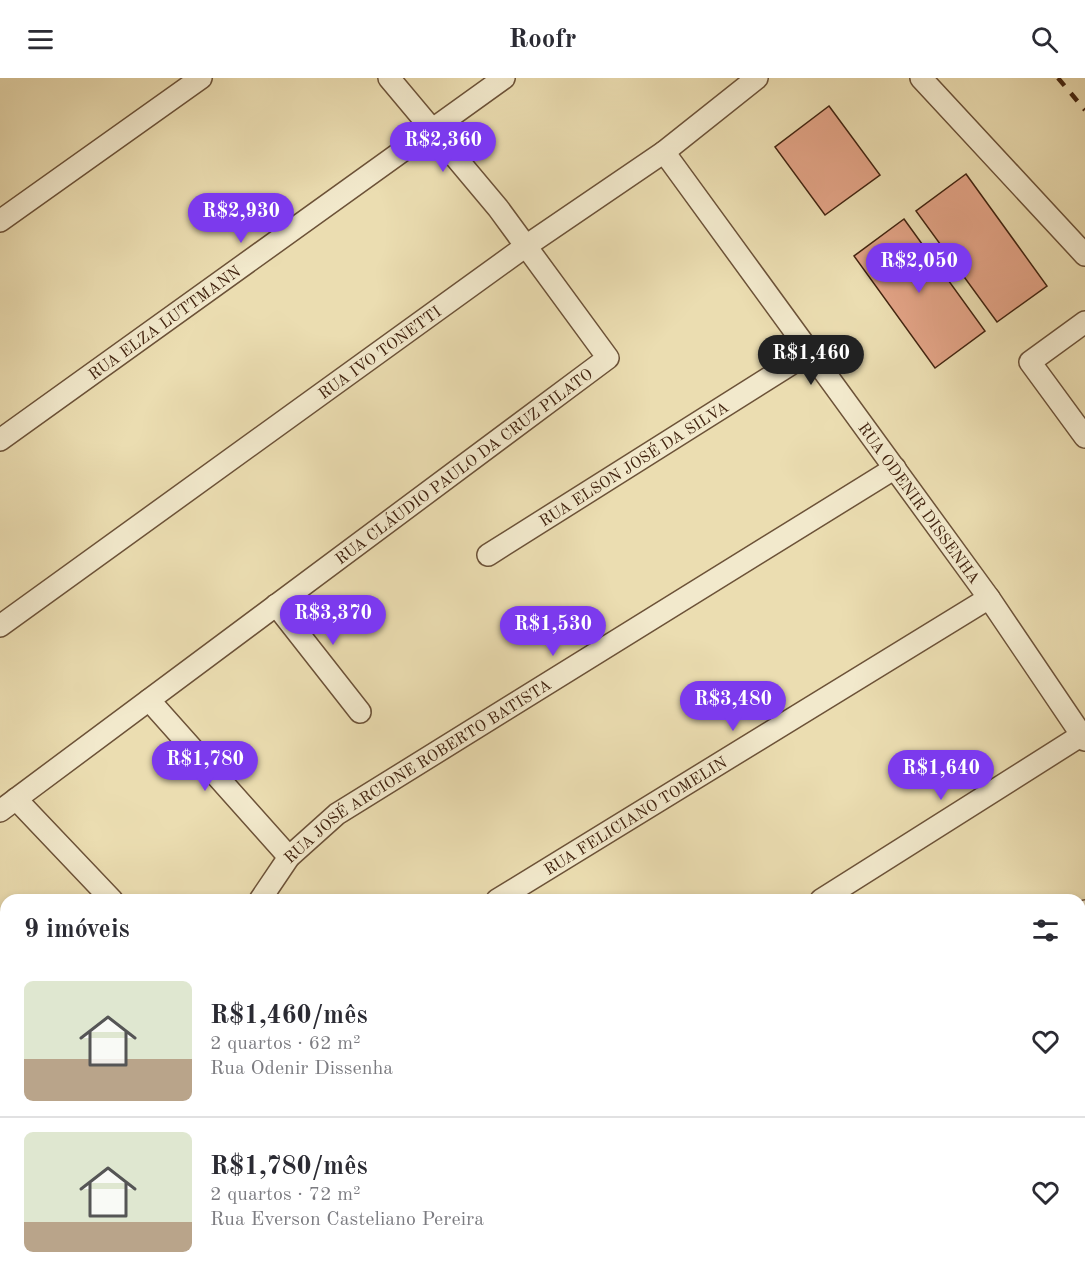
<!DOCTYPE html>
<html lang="pt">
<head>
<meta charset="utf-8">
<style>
  :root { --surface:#fff; --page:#f7f7f7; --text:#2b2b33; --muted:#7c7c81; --line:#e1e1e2; --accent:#7c3aed }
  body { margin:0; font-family:"Old Standard TT",serif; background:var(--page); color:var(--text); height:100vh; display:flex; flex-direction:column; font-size:22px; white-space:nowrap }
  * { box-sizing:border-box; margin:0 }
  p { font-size:20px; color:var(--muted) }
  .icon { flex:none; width:33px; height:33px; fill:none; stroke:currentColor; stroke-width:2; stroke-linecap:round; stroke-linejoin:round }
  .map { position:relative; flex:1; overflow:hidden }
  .panel { position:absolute; left:0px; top:816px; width:1086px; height:384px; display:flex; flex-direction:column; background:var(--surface); border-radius:18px 18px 0 0; box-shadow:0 3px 9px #0003 }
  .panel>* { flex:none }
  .price { position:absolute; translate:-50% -51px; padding:0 14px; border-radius:21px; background:var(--accent); color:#fff; font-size:20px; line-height:39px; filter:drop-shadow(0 2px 3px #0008) }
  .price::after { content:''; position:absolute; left:50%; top:36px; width:18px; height:14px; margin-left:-9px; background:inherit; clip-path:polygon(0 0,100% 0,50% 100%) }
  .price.current { background:#222; color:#fff }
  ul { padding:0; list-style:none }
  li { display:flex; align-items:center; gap:18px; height:150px; padding:0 24px }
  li+li { border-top:2px solid var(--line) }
  li span { display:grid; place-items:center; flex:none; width:168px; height:120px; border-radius:9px; color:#555 }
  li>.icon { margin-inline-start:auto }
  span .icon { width:72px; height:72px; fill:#fffc; stroke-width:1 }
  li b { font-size:26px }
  h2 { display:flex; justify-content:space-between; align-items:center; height:72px; padding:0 24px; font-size:26px }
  header { display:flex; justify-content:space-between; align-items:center; height:78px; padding:0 24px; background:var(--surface); font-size:27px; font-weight:800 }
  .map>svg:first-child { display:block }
  .green { fill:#b8c08a; stroke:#7d724d; stroke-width:1.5 }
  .building { fill:#e2a386; stroke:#422410; stroke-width:1.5 }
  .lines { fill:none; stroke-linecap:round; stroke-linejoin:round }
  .lane-casing { stroke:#6c5238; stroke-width:14 }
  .street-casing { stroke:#6c5238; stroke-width:24 }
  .lane { stroke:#f2e9cc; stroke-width:10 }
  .street { stroke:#f2e9cc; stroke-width:21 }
  .rail { stroke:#422410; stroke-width:4.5; stroke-dasharray:10 10; stroke-linecap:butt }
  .labels { text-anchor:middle; stroke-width:6; stroke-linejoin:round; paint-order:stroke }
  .street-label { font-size:16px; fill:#422410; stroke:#f2e9cc }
</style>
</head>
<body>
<header><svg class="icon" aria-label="menu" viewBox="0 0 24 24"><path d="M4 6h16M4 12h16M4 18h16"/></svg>Roofr<svg class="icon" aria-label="search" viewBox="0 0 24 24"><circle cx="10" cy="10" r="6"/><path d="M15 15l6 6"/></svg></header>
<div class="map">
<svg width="1085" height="1200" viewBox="0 0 1085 1200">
  <rect width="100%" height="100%" fill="#ebddb1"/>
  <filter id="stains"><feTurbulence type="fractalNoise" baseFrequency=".00333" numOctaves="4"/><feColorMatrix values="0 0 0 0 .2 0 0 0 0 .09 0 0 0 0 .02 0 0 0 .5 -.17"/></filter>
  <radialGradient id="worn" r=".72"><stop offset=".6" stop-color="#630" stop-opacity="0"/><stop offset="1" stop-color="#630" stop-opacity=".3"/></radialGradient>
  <path class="green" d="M6 1168V1194H258L261 1200H0V1170Z"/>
  <path class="building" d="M829 28 880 97 825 137 775 69Z
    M966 96 1047 208 997 244 916 133Z
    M904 141 985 253 935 290 854 178Z"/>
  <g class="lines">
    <g class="lane-casing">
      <path id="lane" d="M1080 951 1085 949
        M266 1194 269 1200
        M219 1198 220 1200"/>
    </g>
    <g class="street-casing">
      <g id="street">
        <path d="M921 0 1085 177"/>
        <path id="s1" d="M664 74 989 520 1085 662"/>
        <path d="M0 143 201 0"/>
        <path d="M1085 244 1030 284 1085 359"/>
        <path id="s2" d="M0 362 504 0"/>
        <path id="s3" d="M488 477 810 274"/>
        <path d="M276 527 360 634"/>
        <path id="s4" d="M0 548 526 168 664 74 757 0"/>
        <path d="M149 622 289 779"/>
        <path d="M16 721 112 822"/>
        <path id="s5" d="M0 733 608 280 498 130 389 0"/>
        <path id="s6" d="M260 822 289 779 337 736 895 390"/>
        <path id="s7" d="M497 822 989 520"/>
        <path d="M821 822 1082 657"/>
        <path d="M1080 836 1085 833"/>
        <path d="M0 929 6 935"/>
        <path d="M1080 1123 1085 1120"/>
        <path d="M0 1160 6 1159"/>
        <path d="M496 1200 506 1194"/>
        <path d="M955 1200 965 1194"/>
      </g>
    </g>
    <use href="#lane" class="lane"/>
    <use href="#street" class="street"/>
    <path class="rail" d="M1058 0 1085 32"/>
  </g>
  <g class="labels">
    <g class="street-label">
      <text dy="6" stroke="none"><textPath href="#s2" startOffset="202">RUA ELZA LUTTMANN</textPath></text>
      <text dy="6" stroke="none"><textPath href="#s4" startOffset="468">RUA IVO TONETTI</textPath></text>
      <text dy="6" stroke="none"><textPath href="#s3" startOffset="172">RUA ELSON JOSÉ DA SILVA</textPath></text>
      <text dy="6" stroke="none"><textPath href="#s5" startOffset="578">RUA CLÁUDIO PAULO DA CRUZ PILATO</textPath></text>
      <text dy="6" stroke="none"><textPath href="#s1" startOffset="434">RUA ODENIR DISSENHA</textPath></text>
      <text dy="6" stroke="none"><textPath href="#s6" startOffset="207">RUA JOSÉ ARCIONE ROBERTO BATISTA</textPath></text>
      <text dy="6" stroke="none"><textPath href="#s7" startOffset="162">RUA FELICIANO TOMELIN</textPath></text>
    </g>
  </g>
  <rect width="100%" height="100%" filter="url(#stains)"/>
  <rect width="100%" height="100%" fill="url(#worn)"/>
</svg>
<b class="price" style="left:443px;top:95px">R$2,360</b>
<b class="price" style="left:241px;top:166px">R$2,930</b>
<b class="price" style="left:919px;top:216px">R$2,050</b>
<b class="price current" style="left:811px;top:308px">R$1,460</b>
<b class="price" style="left:333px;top:568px">R$3,370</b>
<b class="price" style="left:553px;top:579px">R$1,530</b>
<b class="price" style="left:733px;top:654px">R$3,480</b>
<b class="price" style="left:205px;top:714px">R$1,780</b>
<b class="price" style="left:941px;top:723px">R$1,640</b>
<section class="panel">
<h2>9 imóveis<svg class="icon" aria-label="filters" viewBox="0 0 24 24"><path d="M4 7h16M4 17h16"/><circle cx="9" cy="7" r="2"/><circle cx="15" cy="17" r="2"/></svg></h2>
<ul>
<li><span style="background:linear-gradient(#dfe7d0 65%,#b9a48a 0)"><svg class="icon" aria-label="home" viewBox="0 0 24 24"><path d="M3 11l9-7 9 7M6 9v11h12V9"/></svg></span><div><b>R$1,460/mês</b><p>2 quartos · 62 m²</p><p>Rua Odenir Dissenha</p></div><svg class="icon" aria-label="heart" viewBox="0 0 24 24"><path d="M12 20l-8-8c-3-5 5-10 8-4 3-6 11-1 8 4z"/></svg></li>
<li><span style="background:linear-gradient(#dfe7d0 75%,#b9a48a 0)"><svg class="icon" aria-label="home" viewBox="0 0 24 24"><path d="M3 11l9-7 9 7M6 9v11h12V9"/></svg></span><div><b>R$1,780/mês</b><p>2 quartos · 72 m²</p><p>Rua Everson Casteliano Pereira</p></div><svg class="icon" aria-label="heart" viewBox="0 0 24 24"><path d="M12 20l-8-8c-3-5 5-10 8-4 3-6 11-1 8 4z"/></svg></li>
</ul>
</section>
</div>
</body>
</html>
